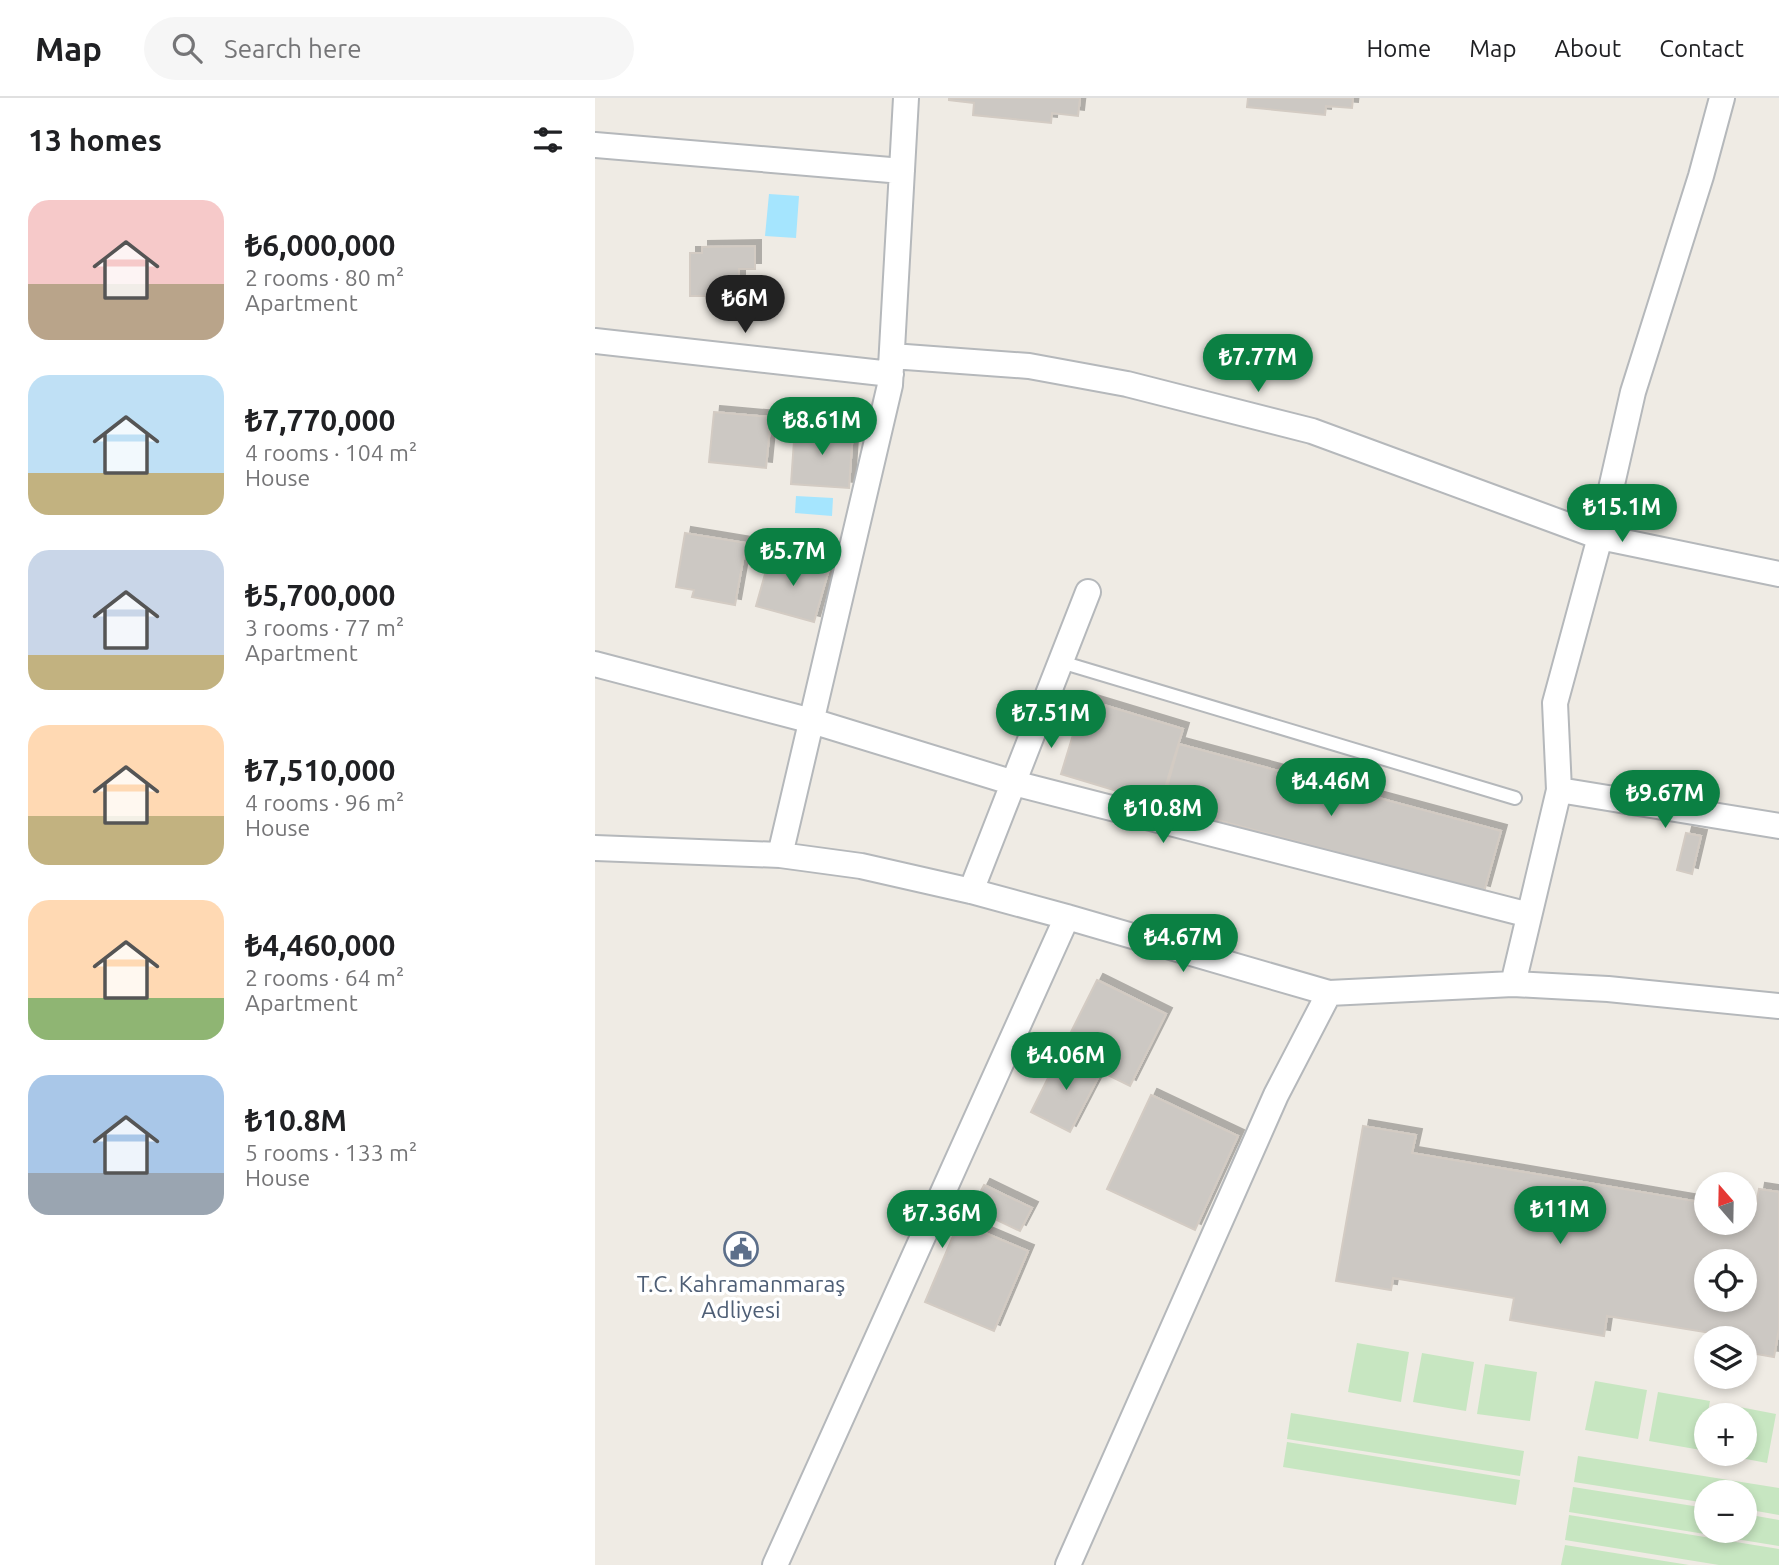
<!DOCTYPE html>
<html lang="en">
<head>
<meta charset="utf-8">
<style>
  :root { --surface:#fff; --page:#f6f6f6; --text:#202124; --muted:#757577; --line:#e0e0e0; --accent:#0b8043 }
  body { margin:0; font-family:Ubuntu,sans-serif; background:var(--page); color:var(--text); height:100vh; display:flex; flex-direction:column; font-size:26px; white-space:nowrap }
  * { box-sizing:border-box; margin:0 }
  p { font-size:23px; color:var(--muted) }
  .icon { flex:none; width:38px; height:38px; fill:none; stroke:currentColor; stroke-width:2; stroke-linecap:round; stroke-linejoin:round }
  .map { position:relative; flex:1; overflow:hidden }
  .details { display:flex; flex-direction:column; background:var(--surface); width:595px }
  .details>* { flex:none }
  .needle { width:46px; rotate:340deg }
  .controls { position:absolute; left:1099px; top:1074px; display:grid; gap:14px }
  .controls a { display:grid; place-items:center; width:63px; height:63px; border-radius:50%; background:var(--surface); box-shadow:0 4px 10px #0003; font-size:35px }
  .price { position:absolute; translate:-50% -60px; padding:0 16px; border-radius:24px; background:var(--accent); color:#fff; font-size:23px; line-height:46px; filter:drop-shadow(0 2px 4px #0008) }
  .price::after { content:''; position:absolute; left:50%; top:42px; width:21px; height:16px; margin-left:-10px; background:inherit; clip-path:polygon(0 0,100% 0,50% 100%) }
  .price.active { background:#222; color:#fff }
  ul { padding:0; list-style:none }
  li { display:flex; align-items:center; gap:21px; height:175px; padding:0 28px }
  li span { display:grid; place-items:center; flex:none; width:196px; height:140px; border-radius:21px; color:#555 }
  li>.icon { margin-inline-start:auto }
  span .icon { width:84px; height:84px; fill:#fffc; stroke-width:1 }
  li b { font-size:30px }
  h2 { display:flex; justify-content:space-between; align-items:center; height:84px; padding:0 28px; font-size:30px }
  header { display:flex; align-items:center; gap:42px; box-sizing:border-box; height:98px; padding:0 35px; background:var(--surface); border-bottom:2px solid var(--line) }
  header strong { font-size:33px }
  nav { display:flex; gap:38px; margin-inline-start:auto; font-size:24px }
  .search { width:490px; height:63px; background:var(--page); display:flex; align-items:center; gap:18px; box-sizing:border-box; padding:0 24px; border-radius:38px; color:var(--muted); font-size:26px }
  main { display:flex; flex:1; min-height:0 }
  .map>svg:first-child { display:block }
  .green { fill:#c7e6c1 }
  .water { fill:#a5e5fe }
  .building { fill:#ccc8c3; stroke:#d3cbc3; stroke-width:2; fill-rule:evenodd; filter:url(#shadow) }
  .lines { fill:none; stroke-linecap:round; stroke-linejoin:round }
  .service-casing { stroke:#b5b8bb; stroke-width:16 }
  .minor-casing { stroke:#b5b8bb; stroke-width:28 }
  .service { stroke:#fff; stroke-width:12 }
  .minor { stroke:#fff; stroke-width:24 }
  .labels { text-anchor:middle; stroke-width:7; stroke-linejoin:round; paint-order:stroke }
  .service-label { font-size:23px; fill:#4e5e75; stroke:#fff }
</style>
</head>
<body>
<header>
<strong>Map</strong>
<div class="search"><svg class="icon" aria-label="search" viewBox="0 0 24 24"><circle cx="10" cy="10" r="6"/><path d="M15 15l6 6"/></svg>Search here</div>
<nav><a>Home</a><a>Map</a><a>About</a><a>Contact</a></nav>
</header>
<main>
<section class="details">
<h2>13 homes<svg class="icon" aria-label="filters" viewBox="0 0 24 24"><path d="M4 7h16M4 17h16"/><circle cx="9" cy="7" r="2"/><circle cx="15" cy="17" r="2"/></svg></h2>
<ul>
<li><span style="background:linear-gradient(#f6c9c9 60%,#b9a48a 0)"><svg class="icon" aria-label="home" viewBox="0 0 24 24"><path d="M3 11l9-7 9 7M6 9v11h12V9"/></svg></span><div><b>₺6,000,000</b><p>2 rooms · 80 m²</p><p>Apartment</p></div></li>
<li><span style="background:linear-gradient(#bfe0f5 70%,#c2b280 0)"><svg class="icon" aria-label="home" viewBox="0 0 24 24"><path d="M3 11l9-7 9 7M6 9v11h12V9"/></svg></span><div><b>₺7,770,000</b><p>4 rooms · 104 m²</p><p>House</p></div></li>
<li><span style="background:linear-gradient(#c9d6e8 75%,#c2b280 0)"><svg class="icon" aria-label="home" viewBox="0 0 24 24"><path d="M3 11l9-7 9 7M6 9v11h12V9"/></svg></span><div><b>₺5,700,000</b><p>3 rooms · 77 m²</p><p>Apartment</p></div></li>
<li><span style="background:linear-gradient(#ffd9b3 65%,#c2b280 0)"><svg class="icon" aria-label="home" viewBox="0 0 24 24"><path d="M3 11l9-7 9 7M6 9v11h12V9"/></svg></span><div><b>₺7,510,000</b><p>4 rooms · 96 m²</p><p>House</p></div></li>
<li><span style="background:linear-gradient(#ffd9b3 70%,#8fb573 0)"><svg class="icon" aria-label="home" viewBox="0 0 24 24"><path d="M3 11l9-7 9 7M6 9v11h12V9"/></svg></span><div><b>₺4,460,000</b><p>2 rooms · 64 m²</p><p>Apartment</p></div></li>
<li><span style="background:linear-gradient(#a9c7e8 70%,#9aa5b1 0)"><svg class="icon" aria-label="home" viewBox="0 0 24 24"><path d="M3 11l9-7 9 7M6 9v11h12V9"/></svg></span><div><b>₺10.8M</b><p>5 rooms · 133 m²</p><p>House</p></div></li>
</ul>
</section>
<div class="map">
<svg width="1184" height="1467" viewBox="0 0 1184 1467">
  <defs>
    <filter id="shadow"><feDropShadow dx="6" dy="-6" stdDeviation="0" flood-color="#0004"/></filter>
  </defs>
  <rect width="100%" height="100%" fill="#efebe4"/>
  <path class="green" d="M762 1245 814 1254 806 1304 753 1294Z
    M827 1255 879 1264 871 1313 818 1304Z
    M890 1266 942 1274 935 1323 882 1316Z
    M1000 1283 1052 1292 1043 1341 990 1332Z
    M1063 1294 1115 1303 1106 1352 1054 1343Z
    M1129 1306 1181 1316 1172 1365 1125 1356H1150V1318H1127Z
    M696 1315 929 1353 925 1378 692 1341Z
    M692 1344 925 1382 921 1407 688 1369Z
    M983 1358 1184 1390V1417L1150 1411V1395H1111V1405L979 1384Z
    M978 1389 1111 1410V1433H1150V1416L1184 1422V1448L974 1414Z
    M974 1417 1184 1451V1467H1124L970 1442Z
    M970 1447 1094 1467H966Z"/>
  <path class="water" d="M174 96 204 98 201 140 170 138Z
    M201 398 238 400 237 418 200 415Z"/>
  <path class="building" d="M354 0H485L483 18 457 15 456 25 378 17 379 5 354 2Z
    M653 0H758L757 10 731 8 730 17 652 9Z
    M160 148V171H144V198H95V155H107V149Z
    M119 314 176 319 171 370 114 364Z
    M200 328 258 332 254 390 196 386Z
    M90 435 151 445 140 507 97 499 99 492 81 489Z
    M176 455 234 471 219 524 161 508Z
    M489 601 588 631 565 706 466 676Z
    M584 646 906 733 889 794 567 707Z
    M1091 735 1106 738 1097 776 1082 772Z
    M502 882 571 916 535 988 466 954Z
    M466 954 506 974 475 1034 436 1014Z
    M556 997 643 1038 600 1132 512 1091Z
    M768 1028 821 1037 817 1055 1111 1105V1125H1150V1111L1160 1113 1164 1091 1184 1094V1231L1179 1259 1150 1254V1241H1121L1122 1236 1012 1218 1009 1238 915 1222 919 1200 798 1180 796 1192 741 1183ZM1111 1164H1150V1202H1111Z
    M389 1087 437 1110 425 1133 377 1110Z
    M364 1124 433 1153 399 1233 330 1204Z"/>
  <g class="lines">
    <g class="service-casing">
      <path id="service" d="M466 564 920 700"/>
    </g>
    <g class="minor-casing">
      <path id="minor" d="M0 47 307 73
        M0 243 296 276
        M297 258 434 268 532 286 717 333 1005 439 1184 476
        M0 566 217 623 419 685 934 817
        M964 692 1184 728
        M0 750 185 757 266 768 376 793 472 819 734 895 918 886 1013 891 1184 908
        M185 757 295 287 311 0
        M376 793 493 494
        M918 886 964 692 960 605 1005 439 1038 294 1106 78 1127 0
        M180 1467 472 819
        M473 1467 681 997 734 895"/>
    </g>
    <use href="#service" class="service"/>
    <use href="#minor" class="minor"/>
  </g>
  <defs>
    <g id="civic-ring" transform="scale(1.75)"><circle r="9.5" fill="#fff" stroke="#5c6f8a" stroke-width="1.5"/><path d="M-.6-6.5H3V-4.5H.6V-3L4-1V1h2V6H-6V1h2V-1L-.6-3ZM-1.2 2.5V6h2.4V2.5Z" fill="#5c6f8a"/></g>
  </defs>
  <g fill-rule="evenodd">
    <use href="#civic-ring" x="146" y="1151"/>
  </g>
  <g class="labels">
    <g class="service-label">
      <text x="146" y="1194">T.C. Kahramanmaraş<tspan x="146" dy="26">Adliyesi</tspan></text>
    </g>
  </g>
</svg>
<div class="controls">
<a><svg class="needle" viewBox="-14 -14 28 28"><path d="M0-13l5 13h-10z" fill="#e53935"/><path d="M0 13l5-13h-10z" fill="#757577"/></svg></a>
<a><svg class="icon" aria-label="locate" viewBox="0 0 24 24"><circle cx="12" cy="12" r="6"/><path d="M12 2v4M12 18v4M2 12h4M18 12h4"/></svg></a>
<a><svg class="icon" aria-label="layers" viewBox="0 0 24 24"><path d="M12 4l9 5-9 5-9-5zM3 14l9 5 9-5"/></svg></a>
<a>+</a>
<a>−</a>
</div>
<b class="price active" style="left:150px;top:237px">₺6M</b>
<b class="price" style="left:663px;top:296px">₺7.77M</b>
<b class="price" style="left:227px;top:359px">₺8.61M</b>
<b class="price" style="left:1027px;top:446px">₺15.1M</b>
<b class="price" style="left:198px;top:490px">₺5.7M</b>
<b class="price" style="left:456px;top:652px">₺7.51M</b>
<b class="price" style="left:736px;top:720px">₺4.46M</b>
<b class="price" style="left:1070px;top:732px">₺9.67M</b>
<b class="price" style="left:568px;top:747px">₺10.8M</b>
<b class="price" style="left:588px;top:876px">₺4.67M</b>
<b class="price" style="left:471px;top:994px">₺4.06M</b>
<b class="price" style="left:965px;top:1148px">₺11M</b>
<b class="price" style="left:347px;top:1152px">₺7.36M</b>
</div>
</main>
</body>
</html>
